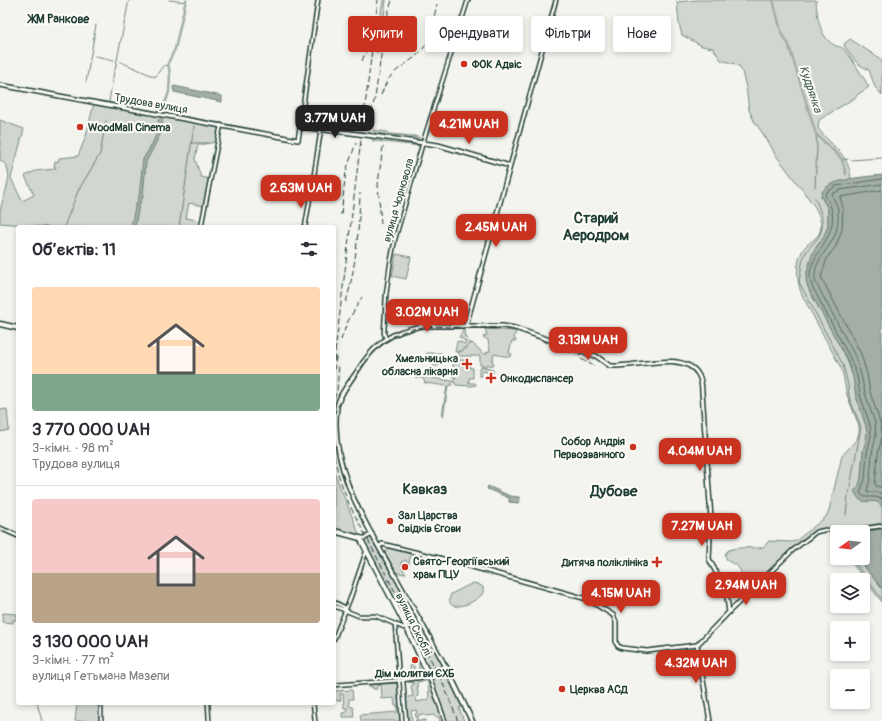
<!DOCTYPE html>
<html lang="uk">
<head>
<meta charset="utf-8">
<style>
  :root { --surface:#fff; --page:#f2f2f3; --text:#2b2b33; --muted:#7c7c81; --line:#e1e1e2; --accent:#c8321e }
  body { margin:0; font-family:Pangolin,sans-serif; background:var(--page); color:var(--text); height:100vh; display:flex; flex-direction:column; font-size:15px; white-space:nowrap }
  * { box-sizing:border-box; margin:0 }
  p { font-size:13px; color:var(--muted) }
  .icon { flex:none; width:22px; height:22px; fill:none; stroke:currentColor; stroke-width:2; stroke-linecap:round; stroke-linejoin:round }
  .map { position:relative; flex:1; overflow:hidden }
  .details { position:absolute; left:16px; top:225px; width:320px; height:480px; display:flex; flex-direction:column; background:var(--surface); border-radius:4px; box-shadow:0 2px 6px #0003 }
  .details>* { flex:none }
  .hud { position:absolute; left:348px; top:16px; width:380px; height:36px; display:flex; gap:8px }
  .needle { width:26px; rotate:256deg }
  .fabs { position:absolute; left:830px; top:525px; display:grid; gap:8px }
  .fabs a { display:grid; place-items:center; width:40px; height:40px; border-radius:4px; background:var(--surface); box-shadow:0 2px 6px #0003; font-size:20px }
  .price { position:absolute; translate:-50% -34px; padding:0 9px; border-radius:8px; background:var(--accent); color:#fff; font-size:13px; line-height:26px; filter:drop-shadow(0 1px 2px #0008) }
  .price::after { content:''; position:absolute; left:50%; top:24px; width:12px; height:9px; margin-left:-6px; background:inherit; clip-path:polygon(0 0,100% 0,50% 100%) }
  .price.active { background:#222; color:#fff }
  ul { padding:0; list-style:none }
  li { display:grid; align-content:center; gap:8px; height:212px; padding:0 16px }
  li+li { border-top:1px solid var(--line) }
  li span { display:grid; place-items:center; height:124px; border-radius:4px; color:#555 }
  li>.icon { margin-inline-start:auto }
  span .icon { width:72px; height:72px; fill:#fffc; stroke-width:1 }
  li b { font-size:17px }
  h2 { display:flex; justify-content:space-between; align-items:center; height:48px; padding:0 16px; font-size:17px }
  .chip { padding:0 14px; border-radius:4px; background:var(--surface); box-shadow:0 2px 6px #0003; font-size:14px; line-height:36px }
  .chip.active { background:var(--accent); color:#fff }
  .map>svg:first-child { display:block }
  .green { fill:#d1d6d1; stroke:#788a82; fill-rule:evenodd }
  .water { fill:#a3aea7; stroke:#6e8179 }
  .lines { fill:none; stroke-linecap:round; stroke-linejoin:round }
  .shore { stroke:#546a62; stroke-width:1 }
  .stream { stroke:#6e8179; stroke-width:1 }
  .river { stroke:#a3aea7; stroke-width:2.5 }
  .tertiary-casing { stroke:#1f3d34; stroke-width:5.5 }
  .secondary-casing { stroke:#1f3d34; stroke-width:6 }
  .primary-casing { stroke:#1f3d34; stroke-width:7 }
  .tertiary { stroke:#fdfcf7; stroke-width:2.5 }
  .secondary { stroke:#fdfcf7; stroke-width:3 }
  .primary { stroke:#fdfcf7; stroke-width:4 }
  .rail { stroke:#1f3d34; stroke-width:1; stroke-dasharray:6 3; stroke-linecap:butt }
  .secondary-bridge-casing { stroke:#1f3d34; stroke-width:6; stroke-linecap:butt }
  .primary-bridge-casing { stroke:#1f3d34; stroke-width:7; stroke-linecap:butt }
  .secondary-bridge { stroke:#fdfcf7; stroke-width:3 }
  .primary-bridge { stroke:#fdfcf7; stroke-width:4 }
  .poi-dot { fill:#c8321e; stroke:#fdfcf7; stroke-width:1.5 }
  .labels { text-anchor:middle; stroke-width:4; stroke-linejoin:round; paint-order:stroke }
  .poi-label { font-size:11px; font-weight:bold; fill:#1f3d34; stroke:#fdfcf7; text-anchor:start }
  .street-label { font-size:11px; fill:#1f3d34; stroke:#fdfcf7 }
  .neighbourhood-label { font-size:12px; font-weight:bold; fill:#1f3d34; stroke:#fdfcf7 }
  .water-label { font-size:12px; font-style:italic; fill:#475f56; stroke:#fdfcf7 }
  .district-label { font-size:15px; font-weight:bold; fill:#1f3d34; stroke:#fdfcf7 }
</style>
</head>
<body>
<div class="map">
<svg width="882" height="721" viewBox="0 0 882 721">
  <rect width="100%" height="100%" fill="#f4f4ef"/>
  <filter id="ink" filterUnits="userSpaceOnUse"><feTurbulence type="fractalNoise" baseFrequency=".025" numOctaves="2"/><feDisplacementMap in="SourceGraphic" scale="8" xChannelSelector="R" yChannelSelector="G"/><feConvolveMatrix kernelMatrix="1 2 1 2 8 2 1 2 1" color-interpolation-filters="sRGB"/></filter>
  <g filter="url(#ink)">
    <path class="green" d="M383 0H386L380 49 377 53 376 45Z
      M697 0H816C817 14 819 37 834 45 838 47 841 46 845 50 854 61 861 74 869 87L857 95 856 97 819 120 818 128C825 139 835 145 842 155 848 162 850 171 851 179L831 184 822 192 821 197 828 209V226L823 238 814 250 806 277 809 290 847 359 853 377 856 396 866 426 867 435 863 452 861 478 859 486 855 491C856 493 856 495 858 497 864 504 880 497 882 507 882 512 882 518 882 523L853 528 854 532H842L843 530C836 529 829 527 821 529 802 535 774 567 759 581H745C741 576 742 571 738 567 735 562 728 564 726 558 720 545 752 548 759 548L763 547 769 541 792 542 797 540 826 517 829 510 842 456 857 439 859 433V426L847 395 842 370 802 295C796 280 795 260 805 247 809 242 816 239 819 234 824 224 818 212 813 204L775 154 768 141 754 121 749 110 746 87 742 72 740 67 735 64 721 60 713 48 702 46 682 35 679 24 677 2Z
      M850 39 882 60V95L875 87 869 70 858 64 845 47 844 44Z
      M94 103 221 126 217 142 198 145 195 159 201 177 210 179 204 206 189 203 186 218 201 221 200 227H48L0 223C0 217 0 212 1 207 4 192 17 170 0 160V120L24 129 11 178 22 201 34 195 25 176 35 171 55 169 56 167H54L55 161 58 162 59 158 78 156 86 136Z
      M373 130 388 132 389 134 414 136 420 138 375 133Z
      M372 137 419 144 420 146 374 141 372 140Z
      M396 254 411 257 406 279 392 276Z
      M464 329 465 337 471 343 460 351 455 352 457 342 458 341 465 344 466 342 460 337H459Z
      M485 329 516 331 514 338 516 340V341H512L509 353 512 354 511 356 509 357 494 354 492 362 494 363 493 366 487 364 485 368 493 370V373L482 371V376H479V368L485 366 480 365V356H458V353L467 348 472 343 484 354H486L487 352 490 351 488 340 483 337 487 335Z
      M427 353H442L443 361 438 366H434L432 362 425 361 426 356Z
      M457 357V360H467V364H469L470 368H473V378H469V383H475L476 385 471 386 456 385 453 380 456 378 453 377V359Z
      M413 375 452 381V385L448 386 443 418 442 415 447 386 425 383 423 378H416Z
      M7 409 9 430 0 432V410Z
      M334 471C342 493 352 515 360 537L334 529Z
      M371 535 445 667 442 671H445L464 706 459 708 464 721H439L440 720 439 717H435L434 715 426 716 425 715H418V721L426 720V721H415L417 719 415 714 417 713 416 710 411 711 412 721H407L405 698 413 696 411 686 413 685V682L409 683V681L428 679 435 695 430 678 436 674 429 672 361 539ZM426 681 428 683 429 699 417 702 416 697 418 696 417 682Z
      M389 548 411 554 408 568 406 560 401 562 403 570 406 574 396 573 385 552Z
      M848 558H858L882 589V602Z
      M595 582 603 595 596 599 588 585Z
      M473 583 478 584 483 587C483 590 484 591 482 594 478 602 442 617 451 594Z
      M3 613 17 614V620H13V623L2 622Z
      M421 662 426 675 409 678 411 677 410 665 414 666V670L419 671V663Z
      M398 683 399 697 398 698 399 705H400V721H361L360 715 397 712V705L395 706 394 698 381 699V696H382L381 685 377 686V689H373V687H370L369 685Z
      M352 690 353 699H349V706L353 707 354 717H342V713L347 712V708H344L343 694H340L341 700 337 701 334 698V691Z
      M77 703H101L100 721H75Z"/>
    <path class="water" d="M174 86 222 96V102L174 92 173 87Z
      M162 119 163 129 146 162 143 197 139 205 135 227H131L135 207 139 197 143 159 151 146 159 128 158 120Z
      M882 175V507C877 496 867 506 859 499 857 497 856 494 854 491L859 486 861 478 863 452 867 435 866 426 856 396 853 377 847 359 809 290 806 281 807 271 811 258 814 250 823 238 828 226V209L821 196C823 178 867 177 882 175Z
      M488 486 510 496 519 497 520 502 518 503 509 502V498L487 489Z
      M882 529V589L858 558H863V532Z"/>
    <g class="lines">
      <path class="shore" d="M882 179 836 186 826 193 825 195C852 237 797 255 813 288L850 358 857 376 860 395 870 425 871 436 867 453 865 479 860 493 864 497H876L882 499
        M882 184 840 190 832 194C833 198 835 202 837 206 839 212 838 221 837 228 834 247 807 264 817 285L855 356 861 375 865 393 875 423 876 436 872 453 870 479 867 491 869 492H876L882 494
        M882 190 840 197 843 208 842 230 836 246 827 258 821 277 861 354 867 374 870 392 880 422 882 433
        M882 437 878 454 875 484 876 486 882 487"/>
      <path class="stream" d="M169 0 186 2
        M95 56 114 60
        M121 62 155 77 163 66 168 65
        M115 70 129 0
        M86 82 96 25
        M109 102 114 71
        M192 143H208
        M842 160 848 159
        M851 160 882 158
        M815 187 817 148 816 134
        M815 198C821 212 827 226 817 239 813 244 808 248 805 254 801 263 801 272 799 282L843 365 848 385 849 397 861 427 849 493
        M64 227 78 191 100 154 106 121
        M179 227 194 126
        M846 515 848 496
        M851 558 882 599
        M37 703 42 721"/>
      <path class="river" d="M773 0 782 35 788 43 816 134 839 156 842 160 846 174
        M161 121 162 112 169 92 170 74 168 63 175 49 186 0"/>
      <g class="tertiary-casing">
        <path id="tertiary" d="M300 127 318 0
          M510 166 556 0
          M201 227 221 125
          M305 227 314 175 321 129
          M386 339 384 333 386 295 390 265 395 239 423 142 468 0
          M334 602 344 607 346 610
          M334 606 359 616H376L404 628H407
          M729 612 792 551 816 532 825 530 845 531 882 526
          M395 624 402 721
          M334 639 350 599 366 552
          M403 680 406 721
          M334 685 403 680 429 676 445 721
          M208 703 209 721
          M313 703 315 721
          M101 721V703"/>
      </g>
      <g class="secondary-casing">
        <path id="secondary" d="M0 85 298 140 300 127 351 133
          M373 136 438 145 510 166 466 326
          M0 528 18 536
          M360 538H365L372 534
          M379 547 382 544 455 562 587 599 613 615 616 622V643L618 646 622 648 647 651 697 645
          M697 645 710 721
          M446 667C428 635 410 603 393 572 365 523 329 466 337 407 339 395 349 383 356 373 373 345 390 331 423 326H503L515 328 596 356 610 366C633 368 683 350 698 374 701 379 702 386 702 392L711 518 709 559 726 591 729 612 697 645"/>
      </g>
      <g class="primary-casing">
        <path id="primary" d="M0 324 18 328
          M334 531 360 538 407 628 429 676 434 673
          M442 669 446 667 472 721"/>
      </g>
      <use href="#tertiary" class="tertiary"/>
      <use href="#secondary" class="secondary"/>
      <use href="#primary" class="primary"/>
      <path class="rail" d="M362 61 368 46
        M381 95C384 88 386 81 391 76 400 66 413 61 422 50 432 38 433 19 437 4
        M366 130 375 98 386 20 392 0
        M341 215 346 171 356 143
        M381 224 378 184 383 146
        M346 302C356 267 359 229 360 193
        M341 340 347 323 362 297
        M581 359 594 366
        M334 361 378 0
        M334 371 336 357
        M334 399 337 391 339 364
        M334 415 338 406C358 372 375 335 417 328 433 325 449 327 466 328 482 328 501 326 517 331 543 339 567 354 594 359
        M334 456 339 477 349 504 442 681 458 721"/>
      <g class="secondary-bridge-casing">
        <path id="secondary-bridge" d="M351 133 373 136"/>
      </g>
      <g class="primary-bridge-casing">
        <path id="primary-bridge" d="M434 673 442 669"/>
      </g>
      <use href="#secondary-bridge" class="secondary-bridge"/>
      <use href="#primary-bridge" class="primary-bridge"/>
    </g>
  </g>
  <g class="poi-dot">
    <circle cx="464" cy="64" r="4"/>
    <circle cx="80" cy="127" r="4"/>
    <path d="M465 358h4v4h4v4h-4v4h-4v-4h-4v-4h4z"/>
    <path d="M489 372h4v4h4v4h-4v4h-4v-4h-4v-4h4z"/>
    <circle cx="633" cy="447" r="4"/>
    <circle cx="390" cy="521" r="4"/>
    <path d="M655 556h4v4h4v4h-4v4h-4v-4h-4v-4h4z"/>
    <circle cx="405" cy="567" r="4"/>
    <circle cx="415" cy="660" r="4"/>
    <circle cx="562" cy="689" r="4"/>
  </g>
  <g class="labels">
    <g class="poi-label">
      <text x="472" y="68">ФОК Адвіс</text>
      <text x="88" y="131">WoodMall Cinema</text>
      <text x="458" y="362" text-anchor="end">Хмельницька<tspan x="458" dy="13">обласна лікарня</tspan></text>
      <text x="500" y="382">Онкодиспансер</text>
      <text x="625" y="445" text-anchor="end">Собор Андрія<tspan x="625" dy="13">Первозванного</tspan></text>
      <text x="398" y="519">Зал Царства<tspan x="398" dy="13">Свідків Єгови</tspan></text>
      <text x="413" y="565">Свято-Георгіївський<tspan x="413" dy="13">храм ПЦУ</tspan></text>
      <text x="648" y="566" text-anchor="end">Дитяча поліклініка</text>
      <text x="415" y="677" text-anchor="middle">Дім молитви ЄХБ</text>
      <text x="570" y="693">Церква АСД</text>
    </g>
    <g class="street-label">
      <text transform="translate(151 103) rotate(10)" y="4">Трудова вулиця</text>
      <text transform="translate(398 200) rotate(-74)" y="4">вулиця Чорновола</text>
      <text transform="translate(414 624) rotate(64)" y="4">вулиця Скоблі</text>
    </g>
    <g class="neighbourhood-label">
      <text x="59" y="23">ЖМ Ранкове</text>
    </g>
    <g class="water-label">
      <text transform="translate(811 89) rotate(72)" y="4">Кудрянка</text>
    </g>
    <g class="district-label">
      <text x="596" y="223">Старий<tspan x="596" dy="17">Аеродром</tspan></text>
      <text x="425" y="494">Кавказ</text>
      <text x="614" y="496">Дубове</text>
    </g>
  </g>
</svg>
<div class="fabs">
<a><svg class="needle" viewBox="-14 -14 28 28"><path d="M0-13l5 13h-10z" fill="#e53935"/><path d="M0 13l5-13h-10z" fill="#7c7c81"/></svg></a>
<a><svg class="icon" aria-label="layers" viewBox="0 0 24 24"><path d="M12 4l9 5-9 5-9-5zM3 14l9 5 9-5"/></svg></a>
<a>+</a>
<a>−</a>
</div>
<b class="price active" style="left:335px;top:139px">3.77M UAH</b>
<b class="price" style="left:469px;top:145px">4.21M UAH</b>
<b class="price" style="left:301px;top:209px">2.63M UAH</b>
<b class="price" style="left:496px;top:248px">2.45M UAH</b>
<b class="price" style="left:427px;top:333px">3.02M UAH</b>
<b class="price" style="left:588px;top:361px">3.13M UAH</b>
<b class="price" style="left:700px;top:472px">4.04M UAH</b>
<b class="price" style="left:702px;top:547px">7.27M UAH</b>
<b class="price" style="left:746px;top:606px">2.94M UAH</b>
<b class="price" style="left:621px;top:614px">4.15M UAH</b>
<b class="price" style="left:696px;top:684px">4.32M UAH</b>
<div class="hud">
<a class="chip active">Купити</a>
<a class="chip">Орендувати</a>
<a class="chip">Фільтри</a>
<a class="chip">Нове</a>
</div>
<section class="details">
<h2>Об’єктів: 11<svg class="icon" aria-label="filters" viewBox="0 0 24 24"><path d="M4 7h16M4 17h16"/><circle cx="9" cy="7" r="2"/><circle cx="15" cy="17" r="2"/></svg></h2>
<ul>
<li><span style="background:linear-gradient(#ffd9b3 70%,#7fa58c 0)"><svg class="icon" aria-label="home" viewBox="0 0 24 24"><path d="M3 11l9-7 9 7M6 9v11h12V9"/></svg></span><div><b>3 770 000 UAH</b><p>3-кімн. · 98 m²</p><p>Трудова вулиця</p></div></li>
<li><span style="background:linear-gradient(#f6c9c9 60%,#b9a48a 0)"><svg class="icon" aria-label="home" viewBox="0 0 24 24"><path d="M3 11l9-7 9 7M6 9v11h12V9"/></svg></span><div><b>3 130 000 UAH</b><p>3-кімн. · 77 m²</p><p>вулиця Гетьмана Мазепи</p></div></li>
</ul>
</section>
</div>
</body>
</html>
